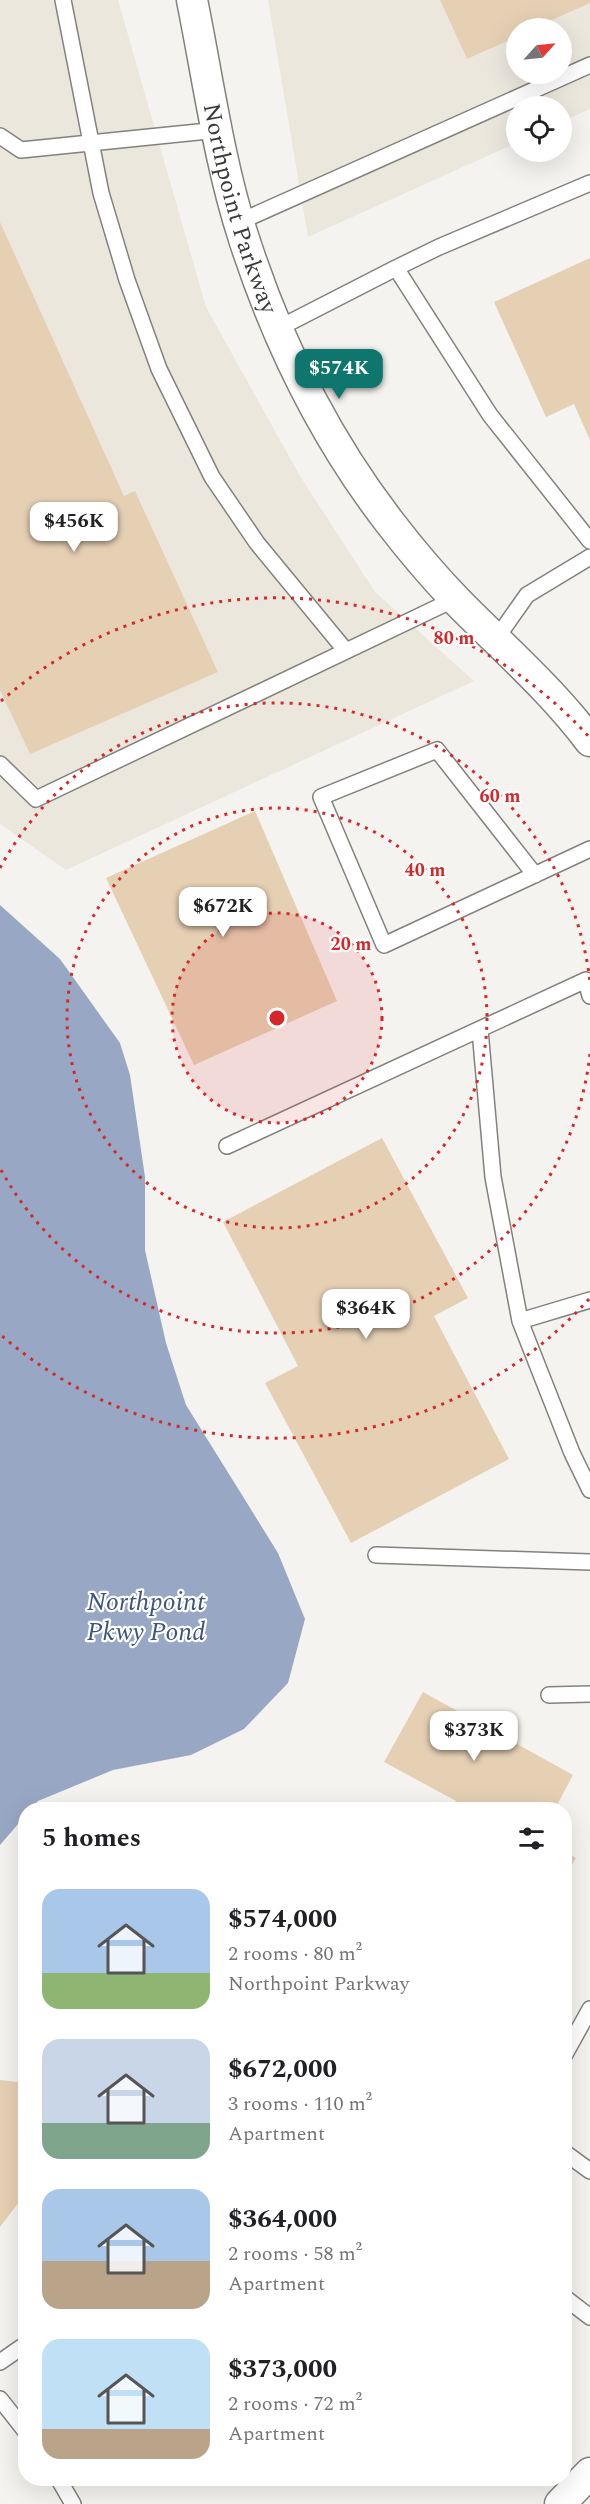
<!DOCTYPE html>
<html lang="en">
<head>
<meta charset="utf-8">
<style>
  :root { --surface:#fff; --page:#f2f2f2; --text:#202124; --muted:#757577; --accent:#0f766e }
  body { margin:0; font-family:Spectral,serif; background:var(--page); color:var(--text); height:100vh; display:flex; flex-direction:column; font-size:22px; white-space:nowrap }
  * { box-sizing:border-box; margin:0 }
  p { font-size:20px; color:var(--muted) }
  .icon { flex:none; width:33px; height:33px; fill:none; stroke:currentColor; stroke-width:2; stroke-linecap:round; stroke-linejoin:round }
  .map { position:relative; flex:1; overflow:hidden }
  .panel { position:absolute; left:18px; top:1802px; width:554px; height:684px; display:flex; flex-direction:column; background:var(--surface); border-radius:24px; box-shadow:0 6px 24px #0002 }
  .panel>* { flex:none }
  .needle { width:39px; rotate:63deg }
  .tools { position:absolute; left:506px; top:18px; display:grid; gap:12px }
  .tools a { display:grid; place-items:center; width:66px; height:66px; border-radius:50%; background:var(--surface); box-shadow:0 6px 24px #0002; font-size:30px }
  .price { position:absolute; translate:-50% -51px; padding:0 14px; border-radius:12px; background:#fff; color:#222; font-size:20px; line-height:39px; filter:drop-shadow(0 2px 3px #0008) }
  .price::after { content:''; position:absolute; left:50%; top:36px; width:18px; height:14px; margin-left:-9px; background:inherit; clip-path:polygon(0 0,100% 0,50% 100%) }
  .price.active { background:var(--accent); color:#fff }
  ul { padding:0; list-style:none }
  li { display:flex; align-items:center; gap:18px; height:150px; padding:0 24px }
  li span { display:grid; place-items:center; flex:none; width:168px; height:120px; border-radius:18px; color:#555 }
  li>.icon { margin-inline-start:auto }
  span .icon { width:72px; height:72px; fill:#fffc; stroke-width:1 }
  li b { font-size:26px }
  h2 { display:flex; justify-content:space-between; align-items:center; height:72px; padding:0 24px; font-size:26px }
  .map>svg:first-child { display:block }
  .built { fill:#ebe7dd; fill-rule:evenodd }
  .water { fill:#98a8c4 }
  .building { fill:#e6d0b4 }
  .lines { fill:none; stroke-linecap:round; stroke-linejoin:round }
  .service-casing { stroke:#82817d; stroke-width:18 }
  .minor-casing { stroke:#82817d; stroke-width:33 }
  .service { stroke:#fff; stroke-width:15 }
  .minor { stroke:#fff; stroke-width:30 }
  .ring { fill:none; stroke:#d62828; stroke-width:3; stroke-dasharray:3 6 }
  .labels { text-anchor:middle; stroke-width:4.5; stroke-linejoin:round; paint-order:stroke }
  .street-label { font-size:24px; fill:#3b3b39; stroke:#fff }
  .water-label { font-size:26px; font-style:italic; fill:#3d557e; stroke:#fff }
  .centre { fill:#d62828; stroke:#fff; stroke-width:3 }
  .ring-label { font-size:18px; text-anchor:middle; font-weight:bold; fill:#d62828; stroke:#fff; stroke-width:4.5; stroke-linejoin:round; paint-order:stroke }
</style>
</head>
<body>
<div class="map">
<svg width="590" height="2504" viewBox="0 0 590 2504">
  <rect width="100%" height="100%" fill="#f5f3ef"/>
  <path class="built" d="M0 0H118L206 307 300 476 375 592 474 681 66 870 0 824Z
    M268 0H590V109L561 122V106H516V143L308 237ZM516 28H561V74H516Z"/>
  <path class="water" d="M0 905 60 959 120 1043 130 1075 145 1177V1250L166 1343 186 1405 278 1553 305 1619 288 1683 244 1729 191 1755 113 1770 38 1801 31 1809H26L25 1816 0 1845Z"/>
  <path class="building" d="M440 0H590V3L534 28H516V37L467 59Z
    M0 222 124 496 135 491 218 672 30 754 0 690Z
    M590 258V440L574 404 546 417 494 302Z
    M255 811 337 1001 194 1065 106 878Z
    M382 1138 468 1298 434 1316 509 1459 351 1543 265 1383 298 1366 223 1222Z
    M423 1692 573 1775 555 1809H451L456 1801 384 1762Z
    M564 1851 576 1858 564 1879Z
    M0 2080 26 2083V2193L0 2227Z"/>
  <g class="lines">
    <g class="service-casing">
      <path id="service" d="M63 0 101 193 127 280 159 369 212 477 257 543 346 651
        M0 136 21 150 218 130
        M590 183 439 247 396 268 490 415 590 541
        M239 222 590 65
        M277 329 396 268
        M496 639 527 595 590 557
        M0 764 36 799 455 599
        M535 875 437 750 321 797 384 945 590 849
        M480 1030 493 1177 520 1321 572 1453 590 1490
        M227 1146 586 980 590 996
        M520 1321 590 1300
        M376 1555 590 1562
        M549 1695 590 1694
        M564 2056 590 2009
        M564 2152 590 2171
        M564 2297 590 2317
        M0 2362 26 2344
        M0 2399 26 2432
        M58 2478 73 2504"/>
    </g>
    <g class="minor-casing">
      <g id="minor">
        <path id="s1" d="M192 0C208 79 219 162 244 239 277 341 325 439 391 524 411 550 433 576 456 600 501 646 551 689 590 741"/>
        <path d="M560 2504 590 2473"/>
      </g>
    </g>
    <use href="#service" class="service"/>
    <use href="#minor" class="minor"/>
  </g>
  <circle cx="277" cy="1018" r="105" fill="#d62828" fill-opacity=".12"/>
  <g class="ring">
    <circle cx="277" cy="1018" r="105"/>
    <circle cx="277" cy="1018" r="210"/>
    <path d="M590 1054A315 315 0 0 1 0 1168M0 868A315 315 0 0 1 590 982"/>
    <path d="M589 1299A420 420 0 0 1 1 1335M1 701A420 420 0 0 1 589 737"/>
  </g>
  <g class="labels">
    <g class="street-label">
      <text dy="8" stroke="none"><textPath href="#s1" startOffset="214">Northpoint Parkway</textPath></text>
    </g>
    <g class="water-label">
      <text x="146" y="1610">Northpoint<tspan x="146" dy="30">Pkwy Pond</tspan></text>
    </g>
  </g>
  <circle cx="277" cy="1018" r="9" class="centre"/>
  <g class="ring-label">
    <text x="454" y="644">80 m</text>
    <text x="500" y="802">60 m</text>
    <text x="425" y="876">40 m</text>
    <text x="351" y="950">20 m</text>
  </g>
</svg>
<div class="tools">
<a><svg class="needle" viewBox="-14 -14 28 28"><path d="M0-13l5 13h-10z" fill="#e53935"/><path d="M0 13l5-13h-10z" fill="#757577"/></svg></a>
<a><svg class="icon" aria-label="locate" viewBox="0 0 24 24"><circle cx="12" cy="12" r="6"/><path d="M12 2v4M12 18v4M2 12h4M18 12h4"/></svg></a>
</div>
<b class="price active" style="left:339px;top:400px">$574K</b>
<b class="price" style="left:74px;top:553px">$456K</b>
<b class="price" style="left:223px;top:938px">$672K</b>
<b class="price" style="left:366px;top:1340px">$364K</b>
<b class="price" style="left:474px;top:1762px">$373K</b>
<section class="panel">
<h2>5 homes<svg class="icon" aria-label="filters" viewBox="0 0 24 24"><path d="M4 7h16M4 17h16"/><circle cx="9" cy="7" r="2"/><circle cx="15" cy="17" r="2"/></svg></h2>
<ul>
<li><span style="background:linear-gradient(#a9c7e8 70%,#8fb573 0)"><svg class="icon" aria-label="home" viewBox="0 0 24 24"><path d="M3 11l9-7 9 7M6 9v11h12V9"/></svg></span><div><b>$574,000</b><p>2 rooms · 80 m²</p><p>Northpoint Parkway</p></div></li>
<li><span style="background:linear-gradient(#c9d6e8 70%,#7fa58c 0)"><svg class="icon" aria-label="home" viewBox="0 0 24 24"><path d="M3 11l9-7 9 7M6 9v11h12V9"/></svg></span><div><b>$672,000</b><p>3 rooms · 110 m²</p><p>Apartment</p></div></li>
<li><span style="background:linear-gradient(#a9c7e8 60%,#b9a48a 0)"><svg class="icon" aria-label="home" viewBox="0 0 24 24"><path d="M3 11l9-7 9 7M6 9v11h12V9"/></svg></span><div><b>$364,000</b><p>2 rooms · 58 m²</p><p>Apartment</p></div></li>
<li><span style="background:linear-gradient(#bfe0f5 75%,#b9a48a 0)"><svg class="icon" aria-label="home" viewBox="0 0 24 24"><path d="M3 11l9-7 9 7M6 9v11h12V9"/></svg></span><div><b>$373,000</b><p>2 rooms · 72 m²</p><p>Apartment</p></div></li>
</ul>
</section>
</div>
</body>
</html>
